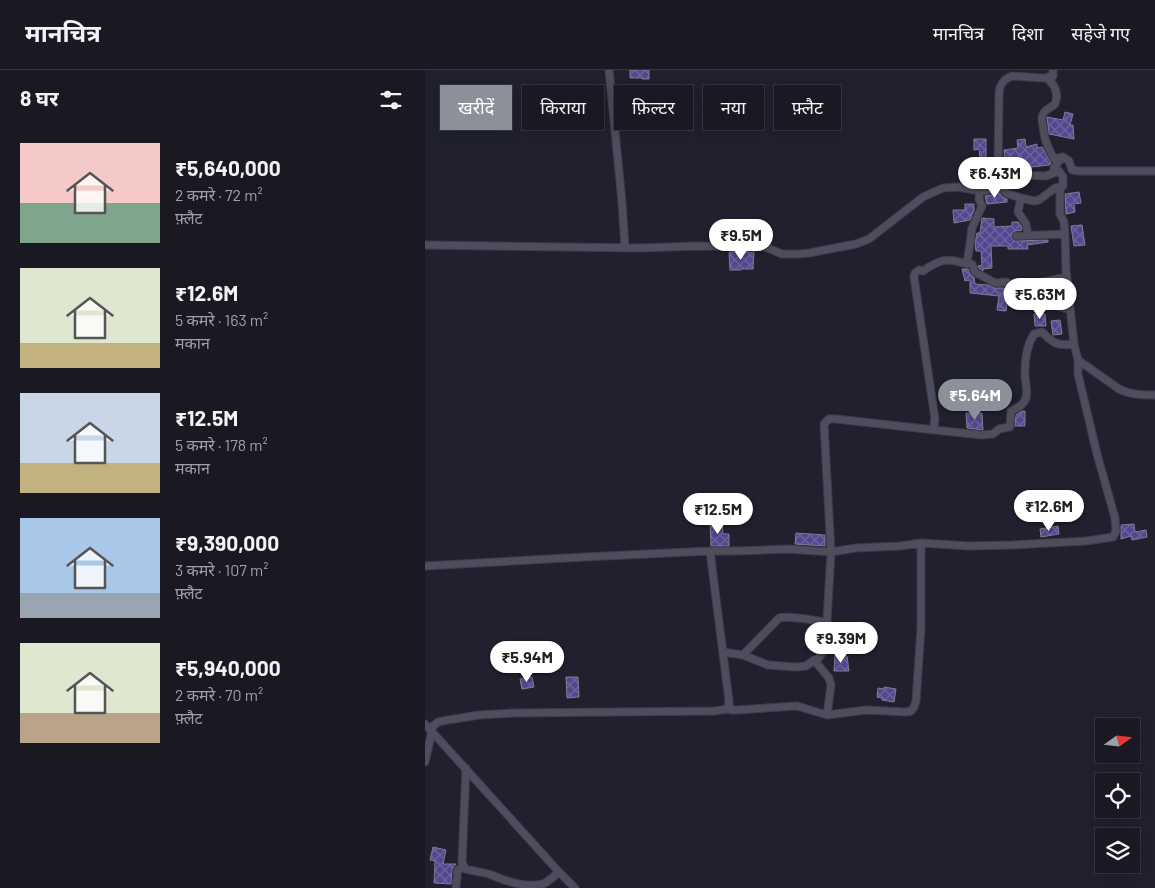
<!DOCTYPE html>
<html lang="hi">
<head>
<meta charset="utf-8">
<style>
  :root { --surface:#191823; --page:#22212b; --text:#f1f3f6; --muted:#9fa0a6; --line:#373741; --accent:#8c9099 }
  body { margin:0; font-family:Barlow,"Noto Sans Devanagari",sans-serif; background:var(--page); color:var(--text); height:100vh; display:flex; flex-direction:column; font-size:19px; white-space:nowrap }
  * { box-sizing:border-box; margin:0 }
  p { font-size:16px; color:var(--muted) }
  .icon { flex:none; width:28px; height:28px; fill:none; stroke:currentColor; stroke-width:2; stroke-linecap:round; stroke-linejoin:round }
  .map { position:relative; flex:1; overflow:hidden }
  .drawer { display:flex; flex-direction:column; background:var(--surface); width:425px }
  .drawer>* { flex:none }
  .banner { position:absolute; left:15px; top:15px; width:475px; height:45px; display:flex; gap:10px }
  .needle { width:32px; rotate:75deg }
  .controls { position:absolute; left:670px; top:648px; display:grid; gap:10px }
  .controls a { display:grid; place-items:center; width:45px; height:45px; border-radius:0px; background:var(--surface); box-shadow:0 2px 12px #0003,0 0 0 1px var(--line); font-size:25px }
  .price { position:absolute; translate:-50% -42px; padding:0 11px; border-radius:18px; background:#fff; color:#222; font-size:16px; line-height:32px; filter:drop-shadow(0 1px 2px #0008) }
  .price::after { content:''; position:absolute; left:50%; top:30px; width:15px; height:11px; margin-left:-8px; background:inherit; clip-path:polygon(0 0,100% 0,50% 100%) }
  .price.on { background:var(--accent); color:#fff }
  ul { padding:0; list-style:none }
  li { display:flex; align-items:center; gap:15px; height:125px; padding:0 20px }
  li span { display:grid; place-items:center; flex:none; width:140px; height:100px; border-radius:0px; color:#555 }
  li>.icon { margin-inline-start:auto }
  span .icon { width:60px; height:60px; fill:#fffc; stroke-width:1 }
  li b { font-size:21px }
  h2 { display:flex; justify-content:space-between; align-items:center; height:60px; padding:0 20px; font-size:21px }
  .pill { padding:0 18px; border-radius:0px; background:var(--surface); box-shadow:0 2px 12px #0003,0 0 0 1px var(--line); font-size:18px; line-height:45px }
  .pill.on { background:var(--accent); color:#fff }
  header { display:flex; align-items:center; gap:30px; box-sizing:border-box; height:70px; padding:0 25px; background:var(--surface); border-bottom:1px solid var(--line) }
  header strong { font-size:24px }
  nav { display:flex; gap:28px; margin-inline-start:auto; font-size:18px }
  main { display:flex; flex:1; min-height:0 }
  .map>svg:first-child { display:block }
  .building { fill:url(#building-cross-hatch); stroke:#7e7d90 }
  .lines { fill:none; stroke-linecap:round; stroke-linejoin:round }
  .street-casing { stroke:#3e3c4a; stroke-width:9 }
  .street { stroke:#4e4d5e; stroke-width:7 }
</style>
</head>
<body>
<header>
<strong>मानचित्र</strong>
<nav><a>मानचित्र</a><a>दिशा</a><a>सहेजे गए</a></nav>
</header>
<main>
<section class="drawer">
<h2>8 घर<svg class="icon" aria-label="filters" viewBox="0 0 24 24"><path d="M4 7h16M4 17h16"/><circle cx="9" cy="7" r="2"/><circle cx="15" cy="17" r="2"/></svg></h2>
<ul>
<li><span style="background:linear-gradient(#f6c9c9 60%,#7fa58c 0)"><svg class="icon" aria-label="home" viewBox="0 0 24 24"><path d="M3 11l9-7 9 7M6 9v11h12V9"/></svg></span><div><b>₹5,640,000</b><p>2 कमरे · 72 m²</p><p>फ़्लैट</p></div></li>
<li><span style="background:linear-gradient(#dfe7d0 75%,#c2b280 0)"><svg class="icon" aria-label="home" viewBox="0 0 24 24"><path d="M3 11l9-7 9 7M6 9v11h12V9"/></svg></span><div><b>₹12.6M</b><p>5 कमरे · 163 m²</p><p>मकान</p></div></li>
<li><span style="background:linear-gradient(#c9d6e8 70%,#c2b280 0)"><svg class="icon" aria-label="home" viewBox="0 0 24 24"><path d="M3 11l9-7 9 7M6 9v11h12V9"/></svg></span><div><b>₹12.5M</b><p>5 कमरे · 178 m²</p><p>मकान</p></div></li>
<li><span style="background:linear-gradient(#a9c7e8 75%,#9aa5b1 0)"><svg class="icon" aria-label="home" viewBox="0 0 24 24"><path d="M3 11l9-7 9 7M6 9v11h12V9"/></svg></span><div><b>₹9,390,000</b><p>3 कमरे · 107 m²</p><p>फ़्लैट</p></div></li>
<li><span style="background:linear-gradient(#dfe7d0 70%,#b9a48a 0)"><svg class="icon" aria-label="home" viewBox="0 0 24 24"><path d="M3 11l9-7 9 7M6 9v11h12V9"/></svg></span><div><b>₹5,940,000</b><p>2 कमरे · 70 m²</p><p>फ़्लैट</p></div></li>
</ul>
</section>
<div class="map">
<svg width="730" height="818" viewBox="0 0 730 818">
  <defs>
    <pattern id="building-cross-hatch" width="8" height="8" patternUnits="userSpaceOnUse" patternTransform="scale(1.25)"><rect width="8" height="8" fill="#534890"/><path d="M0 0l8 8M0 8l8-8" fill="none" stroke="#6c63a1"/></pattern>
  </defs>
  <rect width="100%" height="100%" fill="#21202f"/>
  <path class="building" d="M205 0H224V9H217V8H205Z
    M640 42 648 44 645 55H648L649 69 624 64 622 47 638 50Z
    M549 69H561V88H555L554 79 549 80Z
    M600 69 601 77 612 74V78L617 77 626 93 624 95 606 97 607 99 599 100H579L578 98H580L579 91H580L579 80 593 78 592 70Z
    M571 122H574L577 127 582 129V132L562 134 560 126 566 125Z
    M654 122 656 133 649 134 650 142 641 144 640 124Z
    M540 134H549V140L545 150 529 153 528 140H540Z
    M557 148 569 149V157L587 156V152H593L596 156 597 160 590 161 587 163 586 168 589 171 623 170V172L602 175 603 179H583V176H566L567 198 558 199V201L554 198 553 196 557 195 556 181H551L550 173 552 163H555Z
    M657 155 660 175 649 176 646 156Z
    M304 182H329L328 199H316V200H305Z
    M537 199H543L545 204 549 207 550 214 563 215 570 218H579L578 225H583L581 241 572 240 574 226 545 223V210L540 211Z
    M609 244H620L621 256H610Z
    M635 250 637 264 628 265 626 251Z
    M597 341H600V356H590L591 345Z
    M541 343H557L558 360 542 358Z
    M297 450 298 464H304V476H286L285 451Z
    M709 454 710 462 721 460 722 467 707 470 706 466 696 469V455Z
    M633 456 634 464 616 467 615 459Z
    M371 463 400 465V476L370 474Z
    M410 585 422 586 424 601H409Z
    M107 607 109 617 97 619 95 609Z
    M141 607H153L154 627 142 628Z
    M459 617 471 619 469 632 457 630V628L452 627 453 618 459 619Z
    M8 777 21 780 18 794H31L27 799 26 814 9 813 10 791 5 790Z"/>
  <g class="lines">
    <g class="street-casing">
      <path id="street" d="M184 0 197 132 200 178
        M638 87 644 91 647 100 654 101H730
        M572 106 598 105 621 106 634 101H629V97L638 87 629 89C623 77 619 70 618 56 617 52 616 48 618 44 620 39 626 38 630 34 634 24 630 15 622 8
        M569 117H576L581 123 596 128 609 131 614 130 630 118
        M596 128 593 142 601 154 603 165
        M591 166 640 164
        M0 175 215 178 271 176 340 177 357 184H372L384 183 431 174 444 169 498 127 518 118 533 117 555 121 565 120 569 117 571 113 573 102 574 26C574 16 577 10 587 6L618 8H622L625 6H628V0
        M538 193 547 194 550 202 570 213 581 212 591 216 597 214 606 222 614 230 645 240
        M597 214H608L642 207
        M653 290 694 319C706 325 717 325 730 325
        M510 360 556 365 568 364 574 359 585 357 586 341C591 339 596 336 599 332 605 324 599 311 600 301 600 288 602 275 609 264L617 262C629 274 632 276 649 274
        M0 496 159 487 285 481H313L363 479 406 482 431 478 475 476 496 473 544 476 587 475 661 471 688 467 691 461 690 448 672 384 653 304V290L649 274 641 200 640 164 639 152 635 144V120L630 118 638 116V107L634 101
        M298 582 318 585 343 595 370 597 381 596 389 590 393 589 398 582 401 567 406 482 399 354 404 349H411L510 360 509 354 510 349 489 207 490 203 494 200 498 201C512 191 521 187 538 193L542 191 544 181 547 158 557 136 554 129 555 121
        M318 585 354 548C365 545 390 551 402 552
        M304 634 306 640H311L372 636 402 645 406 615 404 608 389 590
        M402 645 441 640 481 642 486 641 489 637 491 631 496 558V473
        M0 654 134 802 150 818
        M0 692 7 661 5 659 13 652 17 651 54 645 89 643 289 641 303 639 304 631 285 481
        M41 698 37 792 40 799C48 801 57 802 64 804 81 811 99 818 118 814 123 812 129 806 134 802
        M31 818C31 812 33 807 32 801L38 796"/>
    </g>
    <use href="#street" class="street"/>
  </g>
</svg>
<div class="controls">
<a><svg class="needle" viewBox="-14 -14 28 28"><path d="M0-13l5 13h-10z" fill="#e53935"/><path d="M0 13l5-13h-10z" fill="#9fa0a6"/></svg></a>
<a><svg class="icon" aria-label="locate" viewBox="0 0 24 24"><circle cx="12" cy="12" r="6"/><path d="M12 2v4M12 18v4M2 12h4M18 12h4"/></svg></a>
<a><svg class="icon" aria-label="layers" viewBox="0 0 24 24"><path d="M12 4l9 5-9 5-9-5zM3 14l9 5 9-5"/></svg></a>
</div>
<b class="price" style="left:570px;top:129px">₹6.43M</b>
<b class="price" style="left:316px;top:191px">₹9.5M</b>
<b class="price" style="left:615px;top:250px">₹5.63M</b>
<b class="price on" style="left:550px;top:351px">₹5.64M</b>
<b class="price" style="left:624px;top:462px">₹12.6M</b>
<b class="price" style="left:293px;top:465px">₹12.5M</b>
<b class="price" style="left:416px;top:594px">₹9.39M</b>
<b class="price" style="left:102px;top:613px">₹5.94M</b>
<div class="banner">
<a class="pill on">खरीदें</a>
<a class="pill">किराया</a>
<a class="pill">फ़िल्टर</a>
<a class="pill">नया</a>
<a class="pill">फ़्लैट</a>
</div>
</div>
</main>
</body>
</html>
